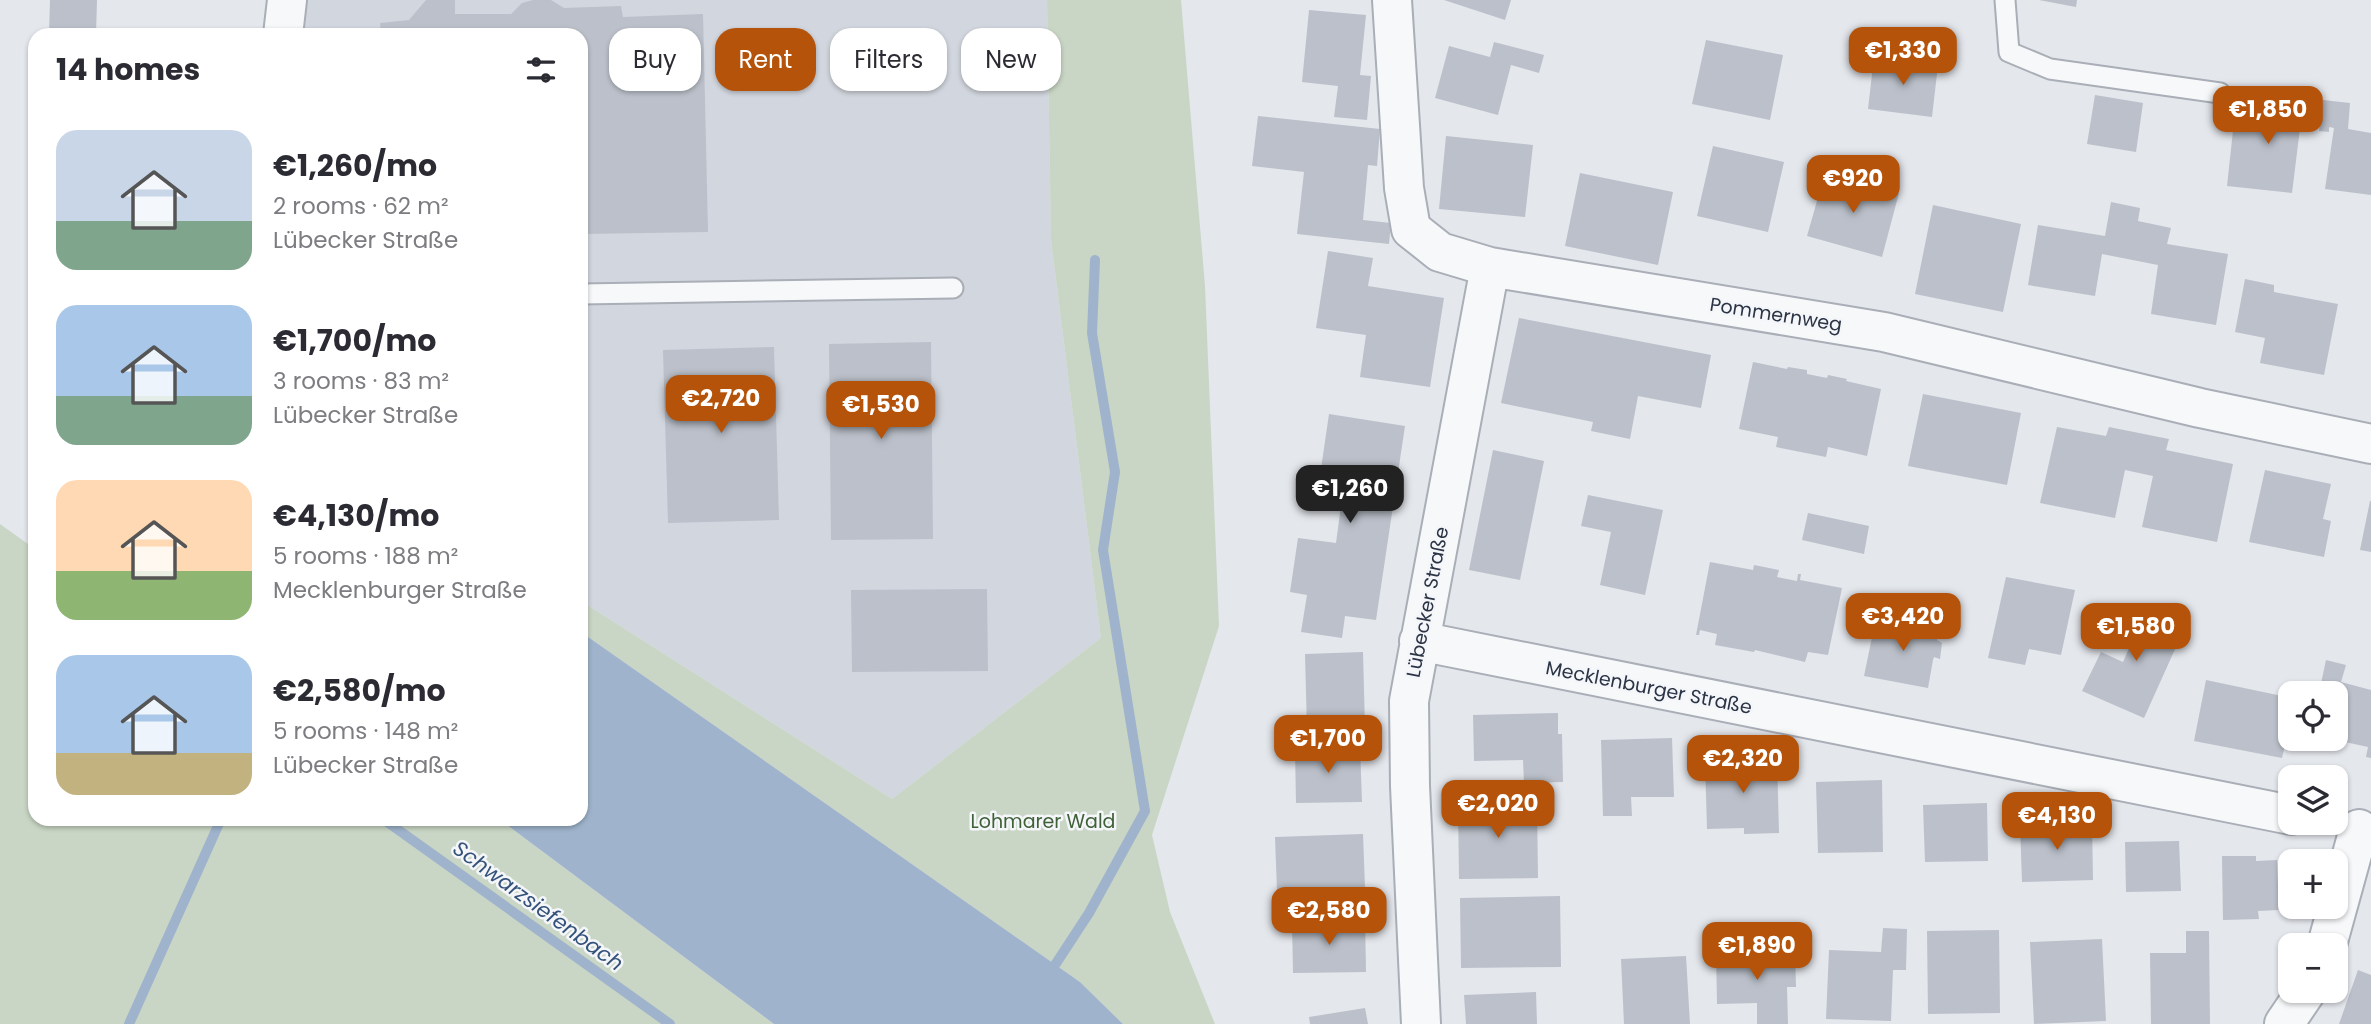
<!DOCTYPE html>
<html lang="en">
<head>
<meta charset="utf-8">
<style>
  :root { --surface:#fff; --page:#f7f7f7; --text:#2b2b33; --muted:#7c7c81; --accent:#b45309 }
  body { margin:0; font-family:Poppins,sans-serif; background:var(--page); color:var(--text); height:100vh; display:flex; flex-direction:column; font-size:26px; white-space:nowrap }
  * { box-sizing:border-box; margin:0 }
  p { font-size:23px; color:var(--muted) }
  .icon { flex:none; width:38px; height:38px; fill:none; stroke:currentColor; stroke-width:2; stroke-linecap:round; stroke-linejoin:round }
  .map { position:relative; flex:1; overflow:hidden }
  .drawer { position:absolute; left:28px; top:28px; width:560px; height:798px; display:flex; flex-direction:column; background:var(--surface); border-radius:21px; box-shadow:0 2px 5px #0004 }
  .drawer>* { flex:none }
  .hud { position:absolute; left:609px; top:28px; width:665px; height:63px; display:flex; gap:14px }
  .tools { position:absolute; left:2278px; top:681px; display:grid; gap:14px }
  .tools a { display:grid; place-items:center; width:70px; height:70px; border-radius:14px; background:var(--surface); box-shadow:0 2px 5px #0004; font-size:35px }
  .price { position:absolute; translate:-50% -60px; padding:0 16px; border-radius:14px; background:var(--accent); color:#fff; font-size:23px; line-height:46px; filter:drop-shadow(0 2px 4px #0008) }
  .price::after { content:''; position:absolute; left:50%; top:42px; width:21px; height:16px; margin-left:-10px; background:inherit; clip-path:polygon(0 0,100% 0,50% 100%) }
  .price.active { background:#222; color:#fff }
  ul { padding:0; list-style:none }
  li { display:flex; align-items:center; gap:21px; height:175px; padding:0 28px }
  li span { display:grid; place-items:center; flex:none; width:196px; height:140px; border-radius:21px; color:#555 }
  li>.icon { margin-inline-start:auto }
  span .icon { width:84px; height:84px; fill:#fffc; stroke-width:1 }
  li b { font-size:30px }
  h2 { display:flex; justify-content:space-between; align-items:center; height:84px; padding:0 28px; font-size:30px }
  .tag { padding:0 24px; border-radius:21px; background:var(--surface); box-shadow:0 2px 5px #0004; font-size:24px; line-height:63px }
  .tag.active { background:var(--accent); color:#fff }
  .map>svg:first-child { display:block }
  .built { fill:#d2d6de }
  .green { fill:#c9d6c5 }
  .water { fill:#9fb4cc }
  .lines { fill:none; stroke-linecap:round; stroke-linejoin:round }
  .stream { stroke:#9fb4cc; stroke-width:10 }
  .building { fill:#bbc0ca }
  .lane-casing { stroke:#a9aeb7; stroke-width:23 }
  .street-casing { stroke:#a9aeb7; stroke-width:42 }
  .lane { stroke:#f7f8fa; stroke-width:19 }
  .street { stroke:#f7f8fa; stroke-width:38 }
  .labels { text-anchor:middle; stroke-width:5; stroke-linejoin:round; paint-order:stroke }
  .street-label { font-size:19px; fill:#2b3445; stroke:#f4f6f9 }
  .park-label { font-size:19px; fill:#3f6138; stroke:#f4f6f9 }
  .water-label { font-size:21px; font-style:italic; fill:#34527a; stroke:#f4f6f9 }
</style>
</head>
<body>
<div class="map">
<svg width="2371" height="1024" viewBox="0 0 2371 1024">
  <rect width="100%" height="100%" fill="#e4e7ec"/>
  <path class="built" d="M278 0H1047L1051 240 1101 638 892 799 581 601V35H274Z"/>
  <path class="green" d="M1047 0H1181L1205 286 1219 626 1152 835 1170 912 1215 1024H1123L1080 982 581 632V601L892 799 1101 638 1051 240Z
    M0 524 35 549V819H499L774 1024H0Z"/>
  <path class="water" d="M581 632 1080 982 1123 1024H774L499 819H581Z"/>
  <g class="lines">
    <path class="stream" d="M383 819 670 1024
      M1055 965 1089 913 1145 811 1103 550 1115 472 1092 333 1095 260
      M129 1024 221 819"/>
  </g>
  <path class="building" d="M50 0H97L96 35 49 34Z
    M426 0H455V14H511L522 3 533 0H551L564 8 621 6 623 17 703 14 708 232 581 234V35H381L380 23 409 20Z
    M1444 0H1511L1505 20Z
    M2039 0H2077L2076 7Z
    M1309 10 1366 15 1360 75 1371 76 1367 120 1334 117 1338 86 1302 82Z
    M1706 40 1783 55 1770 120 1692 104Z
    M1494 42 1544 55 1539 73 1511 65 1498 115 1435 98 1449 46 1490 57Z
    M1874 57 1938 65 1932 117 1868 109Z
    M2095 95 2143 103 2136 152 2087 144Z
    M2273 95 2314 100 2311 121 2301 120 2292 193 2227 186 2235 112 2270 116Z
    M2323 100 2350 103 2348 129 2371 133V195L2325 189 2334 128 2329 127V132L2319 131Z
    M1258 116 1380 129 1377 166 1368 165 1363 220 1391 223 1389 244 1297 234 1304 172 1252 166Z
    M1446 136 1533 145 1525 217 1439 209Z
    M1713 146 1784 162 1768 232 1697 216Z
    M1580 173 1673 192 1658 265 1565 246Z
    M1825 173 1899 193 1882 257 1807 236Z
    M2111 202 2140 208 2138 221 2171 228 2167 244 2228 254 2216 325 2151 314 2158 265 2102 254 2095 296 2028 285 2038 225 2105 236Z
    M1933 205 2021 224 2003 312 1915 294Z
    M1328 251 1373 258 1368 286 1444 298 1430 387 1360 377 1366 335 1316 328Z
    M2245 279 2274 285V292L2338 304 2324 375 2260 363 2265 338 2235 332Z
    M1519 318 1711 355 1701 408 1638 396 1630 439 1591 431 1593 422 1501 403Z
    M931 342 933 539 831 540 829 344Z
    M774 347 779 520 668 523 663 350Z
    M1753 362 1787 369 1788 367 1807 370V374L1827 378 1828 375 1847 379 1846 381 1881 389 1867 456 1828 447 1826 457 1776 447 1778 437 1739 429Z
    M1923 394 2021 413 2007 485 1908 466Z
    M1329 414 1405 426 1376 620 1345 616 1342 638 1301 632 1307 595 1290 592 1298 538 1336 543 1341 506 1316 503Z
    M2057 427 2106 436 2109 427 2169 439 2166 450 2233 464 2217 542 2142 527 2153 476 2125 470 2115 518 2040 503Z
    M1493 450 1544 461 1520 580 1469 570Z
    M2265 470 2331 484 2323 519 2331 521 2324 557 2249 542Z
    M1588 495 1663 510 1645 595 1600 585 1611 532 1581 526Z
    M2370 501H2371V552L2360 550Z
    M1808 513 1869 526 1864 554 1802 540Z
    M1710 562 1753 570 1754 565 1779 570 1777 577 1797 581 1798 574H1801L1800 580 1842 588 1828 655 1808 652 1805 662 1755 650 1754 652 1715 645 1717 634 1700 630 1699 635H1696Z
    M2006 577 2075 590 2061 655 2029 649 2025 665 1988 658Z
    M987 589 988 671 852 672 851 590Z
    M2131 603 2185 627 2144 718 2082 691 2101 652 2123 662 2134 637 2119 630Z
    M1876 618 1939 630 1937 640 1942 643 1940 659 1934 657 1933 660 1928 688 1864 676Z
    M1363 652 1365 729 1307 731 1305 654Z
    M2326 660 2346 665 2341 682 2371 690V758L2366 757 2368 747 2336 740V693H2319Z
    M2206 680 2291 698V733L2288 732 2282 758 2194 741Z
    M1558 713V734H1562L1563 782 1524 783 1523 760 1474 761 1473 715Z
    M1672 738 1674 797H1631L1632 816H1603L1601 740Z
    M1360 746 1362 802 1296 803 1295 749Z
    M1777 759 1779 833 1744 834V828L1707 829 1705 761Z
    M1882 780 1883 852 1818 853 1816 782Z
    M1537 801 1538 878 1459 879 1458 802Z
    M1987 803 1988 861 1925 862 1923 805Z
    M2092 822 2093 880 2022 882 2020 824Z
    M1363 834 1365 888 1277 891 1275 837Z
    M2179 841 2181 891 2126 892 2125 842Z
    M2222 856H2256V861L2277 860 2279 910 2258 911 2259 919 2223 920Z
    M1560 896 1561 967 1461 968 1460 898Z
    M1365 920 1366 972 1293 973 1292 923Z
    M1883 928 1907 929 1906 970H1893L1891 1021 1826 1019 1829 950 1881 952Z
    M1999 930 2000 1013 1928 1014 1927 931Z
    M2186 931H2209L2210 1024H2151L2150 953H2186Z
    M2102 939 2106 1021 2034 1024 2030 942Z
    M1795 950 1796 987H1787L1788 1024H1757V1003L1717 1004 1716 952Z
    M1686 956 1690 1024H1624L1621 959Z
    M2358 970 2371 975V1024H2339Z
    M1536 992 1537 1024H1466L1464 995Z
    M1365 1008 1368 1024H1310L1309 1017Z"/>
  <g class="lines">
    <g class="lane-casing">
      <path id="lane" d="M2005 0 2009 52 2050 69 2220 93
        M581 294 953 288"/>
    </g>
    <g class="street-casing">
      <path id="street" d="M1392 0 1404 188 1411 229 1440 252 1490 267 1884 332 2200 408 2371 444
        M283 35 287 0
        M1419 641 2291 815
        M2327 945 2359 829
        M1421 1024 1410 786 1409 701 1490 267
        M2284 1024 2307 990"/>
    </g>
    <use href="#lane" class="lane"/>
    <use href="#street" class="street"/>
  </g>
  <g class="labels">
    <g class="street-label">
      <text transform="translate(1776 314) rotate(9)" y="7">Pommernweg</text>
      <text transform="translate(1427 602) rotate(-79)" y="7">Lübecker Straße</text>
      <text transform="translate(1649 687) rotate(11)" y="7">Mecklenburger Straße</text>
    </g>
    <g class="park-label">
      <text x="1043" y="828">Lohmarer Wald</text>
    </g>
    <g class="water-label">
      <text transform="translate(538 906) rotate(36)" y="7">Schwarzsiefenbach</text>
    </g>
  </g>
</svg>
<div class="tools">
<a><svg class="icon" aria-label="locate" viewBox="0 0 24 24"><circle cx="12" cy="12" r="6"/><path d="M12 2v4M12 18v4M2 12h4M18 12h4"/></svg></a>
<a><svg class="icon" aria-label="layers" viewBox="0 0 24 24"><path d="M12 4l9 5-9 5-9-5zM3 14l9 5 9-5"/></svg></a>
<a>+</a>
<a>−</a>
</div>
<b class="price" style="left:1903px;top:87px">€1,330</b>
<b class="price" style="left:2268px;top:146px">€1,850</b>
<b class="price" style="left:1853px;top:215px">€920</b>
<b class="price" style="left:721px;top:435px">€2,720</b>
<b class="price" style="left:881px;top:441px">€1,530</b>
<b class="price active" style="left:1350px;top:525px">€1,260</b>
<b class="price" style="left:1903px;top:653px">€3,420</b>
<b class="price" style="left:2136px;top:663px">€1,580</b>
<b class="price" style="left:1328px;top:775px">€1,700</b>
<b class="price" style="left:1743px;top:795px">€2,320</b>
<b class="price" style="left:1498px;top:840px">€2,020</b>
<b class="price" style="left:2057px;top:852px">€4,130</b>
<b class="price" style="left:1329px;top:947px">€2,580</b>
<b class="price" style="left:1757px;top:982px">€1,890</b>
<div class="hud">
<a class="tag">Buy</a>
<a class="tag active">Rent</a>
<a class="tag">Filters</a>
<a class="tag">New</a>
</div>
<section class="drawer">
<h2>14 homes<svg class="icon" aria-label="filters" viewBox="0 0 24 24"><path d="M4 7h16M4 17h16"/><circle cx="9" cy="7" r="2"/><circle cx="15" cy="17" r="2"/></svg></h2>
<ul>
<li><span style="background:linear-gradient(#c9d6e8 65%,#7fa58c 0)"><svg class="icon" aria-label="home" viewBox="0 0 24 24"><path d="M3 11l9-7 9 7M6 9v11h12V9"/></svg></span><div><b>€1,260/mo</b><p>2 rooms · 62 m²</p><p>Lübecker Straße</p></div></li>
<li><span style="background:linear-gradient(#a9c7e8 65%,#7fa58c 0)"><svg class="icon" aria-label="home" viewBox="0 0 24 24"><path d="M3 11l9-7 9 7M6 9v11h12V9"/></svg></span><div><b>€1,700/mo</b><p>3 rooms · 83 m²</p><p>Lübecker Straße</p></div></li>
<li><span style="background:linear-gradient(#ffd9b3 65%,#8fb573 0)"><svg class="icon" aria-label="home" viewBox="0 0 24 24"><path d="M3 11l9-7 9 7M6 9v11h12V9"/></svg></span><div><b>€4,130/mo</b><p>5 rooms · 188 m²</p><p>Mecklenburger Straße</p></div></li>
<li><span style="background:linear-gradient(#a9c7e8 70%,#c2b280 0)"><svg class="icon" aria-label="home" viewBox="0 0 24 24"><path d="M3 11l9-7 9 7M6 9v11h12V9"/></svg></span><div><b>€2,580/mo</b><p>5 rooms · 148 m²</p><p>Lübecker Straße</p></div></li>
</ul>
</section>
</div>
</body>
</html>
